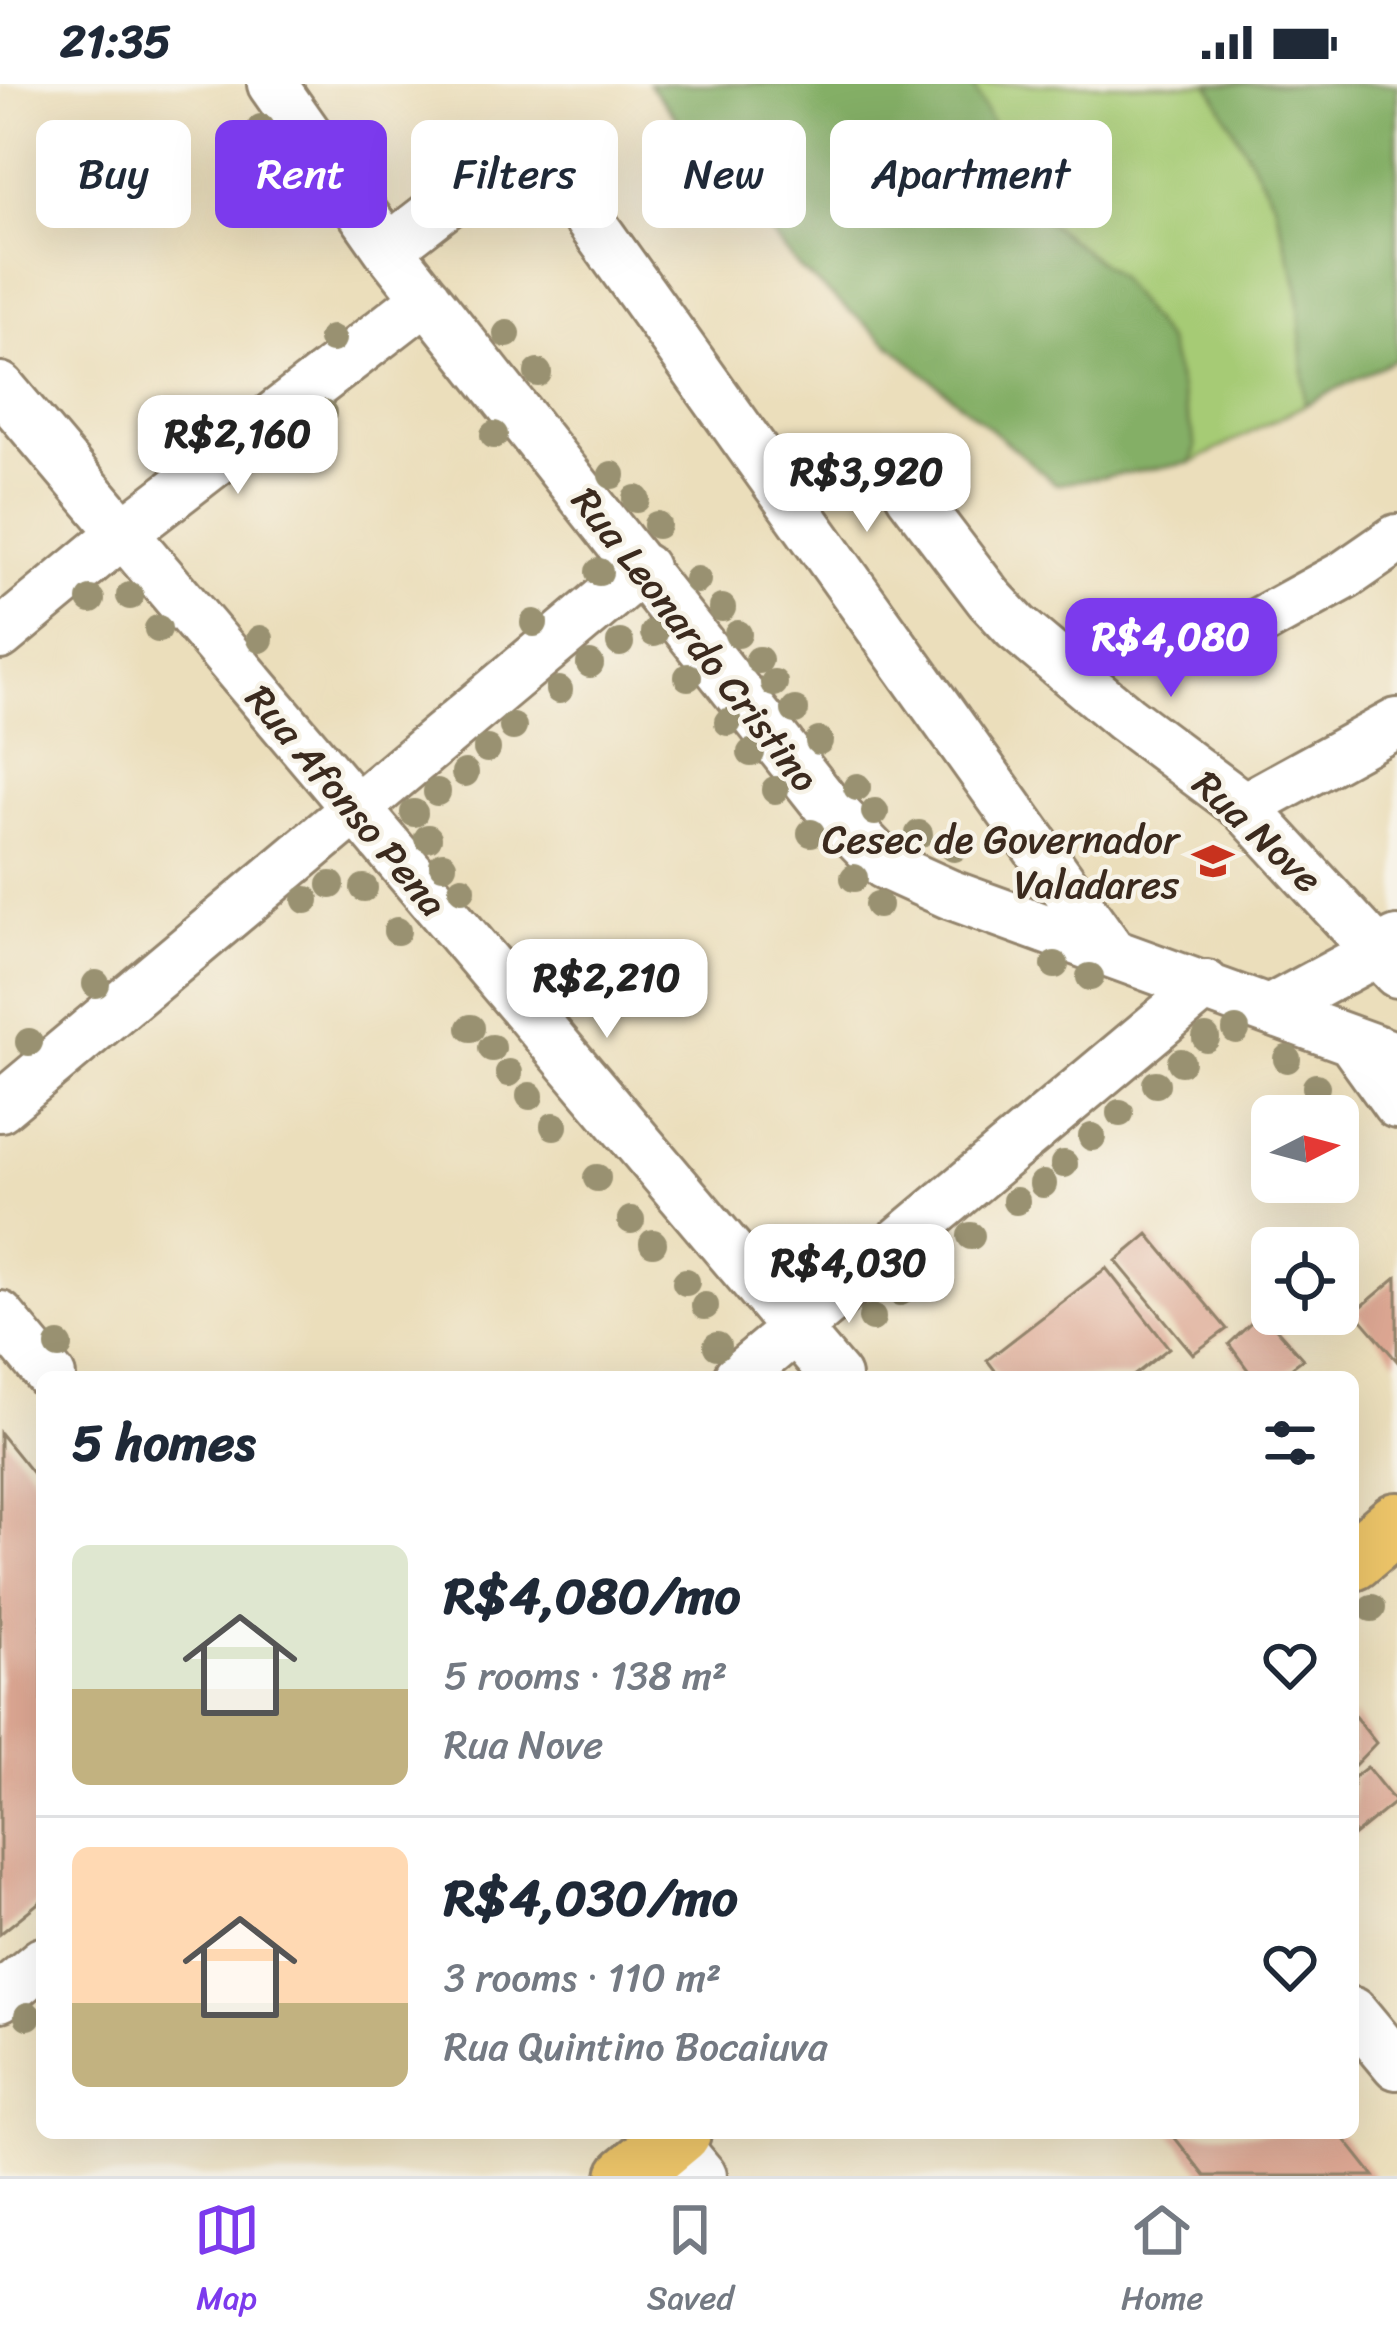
<!DOCTYPE html>
<html lang="en">
<head>
<meta charset="utf-8">
<style>
  :root { --surface:#fff; --page:#f2f2f3; --text:#1f2937; --muted:#747a83; --line:#e0e1e3; --accent:#7c3aed }
  body { margin:0; font-family:Sriracha,sans-serif; background:var(--page); color:var(--text); height:100vh; display:flex; flex-direction:column; font-size:45px; white-space:nowrap }
  * { box-sizing:border-box; margin:0 }
  p { font-size:39px; color:var(--muted) }
  .icon { flex:none; width:66px; height:66px; fill:none; stroke:currentColor; stroke-width:2; stroke-linecap:round; stroke-linejoin:round }
  .map { position:relative; flex:1; overflow:hidden }
  .sheet { position:absolute; left:36px; top:1287px; width:1323px; height:768px; display:flex; flex-direction:column; background:var(--surface); border-radius:18px; box-shadow:0 12px 48px #0002 }
  .sheet>* { flex:none }
  .hud { position:absolute; left:36px; top:36px; width:1326px; height:108px; display:flex; gap:24px }
  .needle { width:78px; rotate:84deg }
  .buttons { position:absolute; left:1251px; top:1011px; display:grid; gap:24px }
  .buttons a { display:grid; place-items:center; width:108px; height:108px; border-radius:18px; background:var(--surface); box-shadow:0 12px 48px #0002; font-size:60px }
  .price { position:absolute; translate:-50% -102px; padding:0 27px; border-radius:24px; background:#fff; color:#222; font-size:39px; line-height:78px; filter:drop-shadow(0 3px 6px #0008) }
  .price::after { content:''; position:absolute; left:50%; top:72px; width:36px; height:27px; margin-left:-18px; background:inherit; clip-path:polygon(0 0,100% 0,50% 100%) }
  .price.selected { background:var(--accent); color:#fff }
  ul { padding:0; list-style:none }
  li { display:flex; align-items:center; gap:36px; height:300px; padding:0 36px }
  li+li { border-top:3px solid var(--line) }
  li span { display:grid; place-items:center; flex:none; width:336px; height:240px; border-radius:18px; color:#555 }
  li>.icon { margin-inline-start:auto }
  span .icon { width:144px; height:144px; fill:#fffc; stroke-width:1 }
  li b { font-size:51px }
  h2 { display:flex; justify-content:space-between; align-items:center; height:144px; padding:0 36px; font-size:51px }
  .chip { padding:0 42px; border-radius:18px; background:var(--surface); box-shadow:0 12px 48px #0002; font-size:42px; line-height:108px }
  .chip.selected { background:var(--accent); color:#fff }
  .status { display:flex; justify-content:space-between; align-items:center; height:84px; padding:0 60px; background:var(--surface); direction:ltr }
  .status svg { height:33px; fill:currentColor }
  .dock { display:flex; justify-content:space-around; align-items:center; height:168px; border-top:3px solid var(--line); background:var(--surface); font-size:33px; color:var(--muted) }
  .dock a { display:grid; justify-items:center; gap:6px }
  .dock .selected { color:var(--accent) }
  .map>svg:first-child { display:block }
  .green { fill:#a6cb75; stroke:#707a4a; stroke-width:3 }
  .forest { fill:#84af66; stroke:#606c42; stroke-width:3 }
  .building { fill:#dda793 }
  .lines { fill:none; stroke-linecap:round; stroke-linejoin:round }
  .minor-casing { stroke:#93846c; stroke-width:54 }
  .major-casing { stroke:#93846c; stroke-width:66 }
  .minor { stroke:#fff; stroke-width:48 }
  .major { stroke:#edc569; stroke-width:60 }
  .tree { fill:#999171 }
  .labels { text-anchor:middle; stroke-width:9; stroke-linejoin:round; paint-order:stroke }
  .street-label { font-size:39px; fill:#3b2a1e; stroke:#f7f3e8 }
  .poi-label { font-size:39px; fill:#3b2a1e; stroke:#f7f3e8; text-anchor:end }
</style>
</head>
<body>
<div class="status"><b>21:35</b><svg viewBox="0 0 49 12"><path d="M0 12V9h3v3zM5 12V6h3v6zM10 12V3h3v9zM15 12V0h3v12zM26 1h20v11H26zM47 4h2v5h-2z"/></svg></div>
<div class="map">
<svg width="1397" height="2092" viewBox="0 0 1397 2092">
  <rect width="100%" height="100%" fill="#f7f3e8"/>
  <filter id="ink" filterUnits="userSpaceOnUse"><feTurbulence type="fractalNoise" baseFrequency=".00833" numOctaves="2"/><feDisplacementMap in="SourceGraphic" scale="24" xChannelSelector="R" yChannelSelector="G"/><feConvolveMatrix kernelMatrix="1 2 1 2 8 2 1 2 1" color-interpolation-filters="sRGB"/></filter>
  <filter id="wash" filterUnits="userSpaceOnUse"><feTurbulence type="fractalNoise" baseFrequency=".004" numOctaves="4" result="noise"/><feDisplacementMap in="SourceGraphic" scale="48" xChannelSelector="R" yChannelSelector="G"/><feGaussianBlur stdDeviation="2.7" result="paint"/><feColorMatrix in="noise" values="0 0 0 0 0 0 0 0 0 0 0 0 0 0 0 0 0 1.4 0 .05"/><feComposite in="paint" operator="in"/></filter>
  <g filter="url(#wash)">
    <rect width="100%" height="100%" fill="#ebdebb"/>
    <path class="green" d="M649 0H1397L1395 275 1191 379 1056 400 800 185Z"/>
    <path class="forest" d="M649 0H972L1041 133 1116 191 1167 258 1196 363 1191 379 1056 400 800 185Z
      M1209 0H1397V269L1395 275 1305 321 1298 202 1274 118Z"/>
    <g id="blocks">
      <path class="building" d="M1148 1150 1227 1245 1193 1270 1116 1177Z
        M1106 1184 1169 1264 1132 1293H1000L987 1276Z
        M1397 1193V1277L1355 1228Z
        M1262 1229 1303 1275 1279 1293H1253L1229 1260Z
        M0 1349 42 1401V1816L0 1850Z
        M1353 1630 1376 1659 1353 1683Z
        M1367 1683 1395 1718 1353 1752V1694Z
        M1171 2049H1340L1374 2092H1205Z"/>
    </g>
  </g>
  <g filter="url(#ink)">
    <use href="#blocks" fill-opacity="0" stroke="#93846c" stroke-width="3"/>
    <g class="lines">
      <g class="minor-casing">
        <path id="minor" d="M272 0 388 165 826 720 885 781 949 810 1397 973
          M388 165 495 82 527 74 553 85 1110 866
          M0 303 836 1293
          M910 410 989 514 1016 543 1125 634 1244 723 1397 889
          M1245 546 1345 491 1397 455
          M0 551 123 449 427 214
          M1244 723 1397 639
          M1271 925 1397 857
          M1354 960 1397 1020
          M0 1023 643 484
          M0 1232 51 1293
          M738 1293 1206 901
          M0 1913 42 1878
          M1353 1928 1397 1981
          M666 2049 702 2092"/>
      </g>
      <g class="major-casing">
        <path id="major" d="M1353 1476 1397 1439
          M628 2092 680 2049"/>
      </g>
      <use href="#minor" class="minor"/>
      <use href="#major" class="major"/>
    </g>
    <g class="tree">
      <circle cx="261" cy="44" r="14"/>
      <circle cx="465" cy="63" r="14"/>
      <circle cx="284" cy="78" r="14"/>
      <circle cx="431" cy="86" r="14"/>
      <circle cx="311" cy="118" r="14"/>
      <circle cx="507" cy="250" r="14"/>
      <circle cx="332" cy="255" r="14"/>
      <circle cx="538" cy="289" r="14"/>
      <circle cx="323" cy="329" r="14"/>
      <circle cx="494" cy="351" r="14"/>
      <circle cx="286" cy="371" r="14"/>
      <circle cx="612" cy="391" r="14"/>
      <circle cx="636" cy="415" r="14"/>
      <circle cx="657" cy="441" r="14"/>
      <circle cx="599" cy="488" r="14"/>
      <circle cx="697" cy="496" r="14"/>
      <circle cx="130" cy="512" r="14"/>
      <circle cx="91" cy="516" r="14"/>
      <circle cx="722" cy="524" r="14"/>
      <circle cx="534" cy="539" r="14"/>
      <circle cx="158" cy="545" r="14"/>
      <circle cx="654" cy="549" r="14"/>
      <circle cx="738" cy="550" r="14"/>
      <circle cx="260" cy="555" r="14"/>
      <circle cx="620" cy="559" r="14"/>
      <circle cx="759" cy="576" r="14"/>
      <circle cx="590" cy="580" r="14"/>
      <circle cx="688" cy="593" r="14"/>
      <circle cx="774" cy="599" r="14"/>
      <circle cx="559" cy="606" r="14"/>
      <circle cx="795" cy="626" r="14"/>
      <circle cx="728" cy="638" r="14"/>
      <circle cx="513" cy="643" r="14"/>
      <circle cx="819" cy="657" r="14"/>
      <circle cx="487" cy="665" r="14"/>
      <circle cx="751" cy="669" r="14"/>
      <circle cx="465" cy="689" r="14"/>
      <circle cx="857" cy="703" r="14"/>
      <circle cx="775" cy="706" r="14"/>
      <circle cx="437" cy="708" r="14"/>
      <circle cx="875" cy="728" r="14"/>
      <circle cx="414" cy="729" r="14"/>
      <circle cx="811" cy="749" r="14"/>
      <circle cx="919" cy="750" r="14"/>
      <circle cx="428" cy="754" r="14"/>
      <circle cx="954" cy="764" r="14"/>
      <circle cx="443" cy="781" r="14"/>
      <circle cx="854" cy="794" r="14"/>
      <circle cx="331" cy="801" r="14"/>
      <circle cx="364" cy="804" r="14"/>
      <circle cx="462" cy="805" r="14"/>
      <circle cx="306" cy="816" r="14"/>
      <circle cx="878" cy="821" r="14"/>
      <circle cx="397" cy="847" r="14"/>
      <circle cx="1055" cy="881" r="14"/>
      <circle cx="1090" cy="893" r="14"/>
      <circle cx="96" cy="900" r="14"/>
      <circle cx="471" cy="944" r="14"/>
      <circle cx="1236" cy="946" r="14"/>
      <circle cx="1206" cy="954" r="14"/>
      <circle cx="29" cy="958" r="14"/>
      <circle cx="492" cy="964" r="14"/>
      <circle cx="1287" cy="975" r="14"/>
      <circle cx="1181" cy="978" r="14"/>
      <circle cx="509" cy="989" r="14"/>
      <circle cx="1156" cy="1000" r="14"/>
      <circle cx="1316" cy="1003" r="14"/>
      <circle cx="530" cy="1012" r="14"/>
      <circle cx="1120" cy="1029" r="14"/>
      <circle cx="554" cy="1042" r="14"/>
      <circle cx="1092" cy="1053" r="14"/>
      <circle cx="1064" cy="1080" r="14"/>
      <circle cx="597" cy="1094" r="14"/>
      <circle cx="1043" cy="1100" r="14"/>
      <circle cx="1016" cy="1117" r="14"/>
      <circle cx="631" cy="1136" r="14"/>
      <circle cx="971" cy="1152" r="14"/>
      <circle cx="653" cy="1159" r="14"/>
      <circle cx="930" cy="1185" r="14"/>
      <circle cx="686" cy="1198" r="14"/>
      <circle cx="900" cy="1208" r="14"/>
      <circle cx="705" cy="1222" r="14"/>
      <circle cx="872" cy="1234" r="14"/>
      <circle cx="59" cy="1262" r="14"/>
      <circle cx="717" cy="1262" r="14"/>
      <circle cx="1372" cy="1524" r="14"/>
      <circle cx="28" cy="1932" r="14"/>
    </g>
  </g>
  <defs>
    <g id="school-bare" transform="scale(3.24)"><path d="M0-5L7-2L0 1L-7-2ZM-4 1L0 2.5L4 1V4Q0 6-4 4Z" fill="#c8321e" stroke="#f7f3e8" stroke-width="2.5" paint-order="stroke"/></g>
  </defs>
  <g fill-rule="evenodd">
    <use href="#school-bare" x="1213" y="777"/>
  </g>
  <g class="labels">
    <g class="street-label">
      <text transform="translate(696 555) rotate(52)" y="14">Rua Leonardo Cristino</text>
      <text transform="translate(347 716) rotate(50)" y="14">Rua Afonso Pena</text>
      <text transform="translate(1258 747) rotate(43)" y="14">Rua Nove</text>
    </g>
    <g class="poi-label">
      <text x="1179" y="769">Cesec de Governador<tspan x="1179" dy="45">Valadares</tspan></text>
    </g>
  </g>
</svg>
<div class="buttons">
<a><svg class="needle" viewBox="-14 -14 28 28"><path d="M0-13l5 13h-10z" fill="#e53935"/><path d="M0 13l5-13h-10z" fill="#747a83"/></svg></a>
<a><svg class="icon" aria-label="locate" viewBox="0 0 24 24"><circle cx="12" cy="12" r="6"/><path d="M12 2v4M12 18v4M2 12h4M18 12h4"/></svg></a>
</div>
<b class="price" style="left:238px;top:413px">R$2,160</b>
<b class="price" style="left:867px;top:451px">R$3,920</b>
<b class="price selected" style="left:1171px;top:616px">R$4,080</b>
<b class="price" style="left:607px;top:957px">R$2,210</b>
<b class="price" style="left:849px;top:1242px">R$4,030</b>
<div class="hud">
<a class="chip">Buy</a>
<a class="chip selected">Rent</a>
<a class="chip">Filters</a>
<a class="chip">New</a>
<a class="chip">Apartment</a>
</div>
<section class="sheet">
<h2>5 homes<svg class="icon" aria-label="filters" viewBox="0 0 24 24"><path d="M4 7h16M4 17h16"/><circle cx="9" cy="7" r="2"/><circle cx="15" cy="17" r="2"/></svg></h2>
<ul>
<li><span style="background:linear-gradient(#dfe7d0 60%,#c2b280 0)"><svg class="icon" aria-label="home" viewBox="0 0 24 24"><path d="M3 11l9-7 9 7M6 9v11h12V9"/></svg></span><div><b>R$4,080/mo</b><p>5 rooms · 138 m²</p><p>Rua Nove</p></div><svg class="icon" aria-label="heart" viewBox="0 0 24 24"><path d="M12 20l-8-8c-3-5 5-10 8-4 3-6 11-1 8 4z"/></svg></li>
<li><span style="background:linear-gradient(#ffd9b3 65%,#c2b280 0)"><svg class="icon" aria-label="home" viewBox="0 0 24 24"><path d="M3 11l9-7 9 7M6 9v11h12V9"/></svg></span><div><b>R$4,030/mo</b><p>3 rooms · 110 m²</p><p>Rua Quintino Bocaiuva</p></div><svg class="icon" aria-label="heart" viewBox="0 0 24 24"><path d="M12 20l-8-8c-3-5 5-10 8-4 3-6 11-1 8 4z"/></svg></li>
</ul>
</section>
</div>
<nav class="dock">
<a class="selected"><svg class="icon" aria-label="map" viewBox="0 0 24 24"><path d="M3 6l6-2 6 2 6-2v14l-6 2-6-2-6 2zM9 4v14M15 6v14"/></svg>Map</a>
<a><svg class="icon" aria-label="saved" viewBox="0 0 24 24"><path d="M7 4h10v16l-5-4-5 4z"/></svg>Saved</a>
<a><svg class="icon" aria-label="home" viewBox="0 0 24 24"><path d="M3 11l9-7 9 7M6 9v11h12V9"/></svg>Home</a>
</nav>
</body>
</html>
